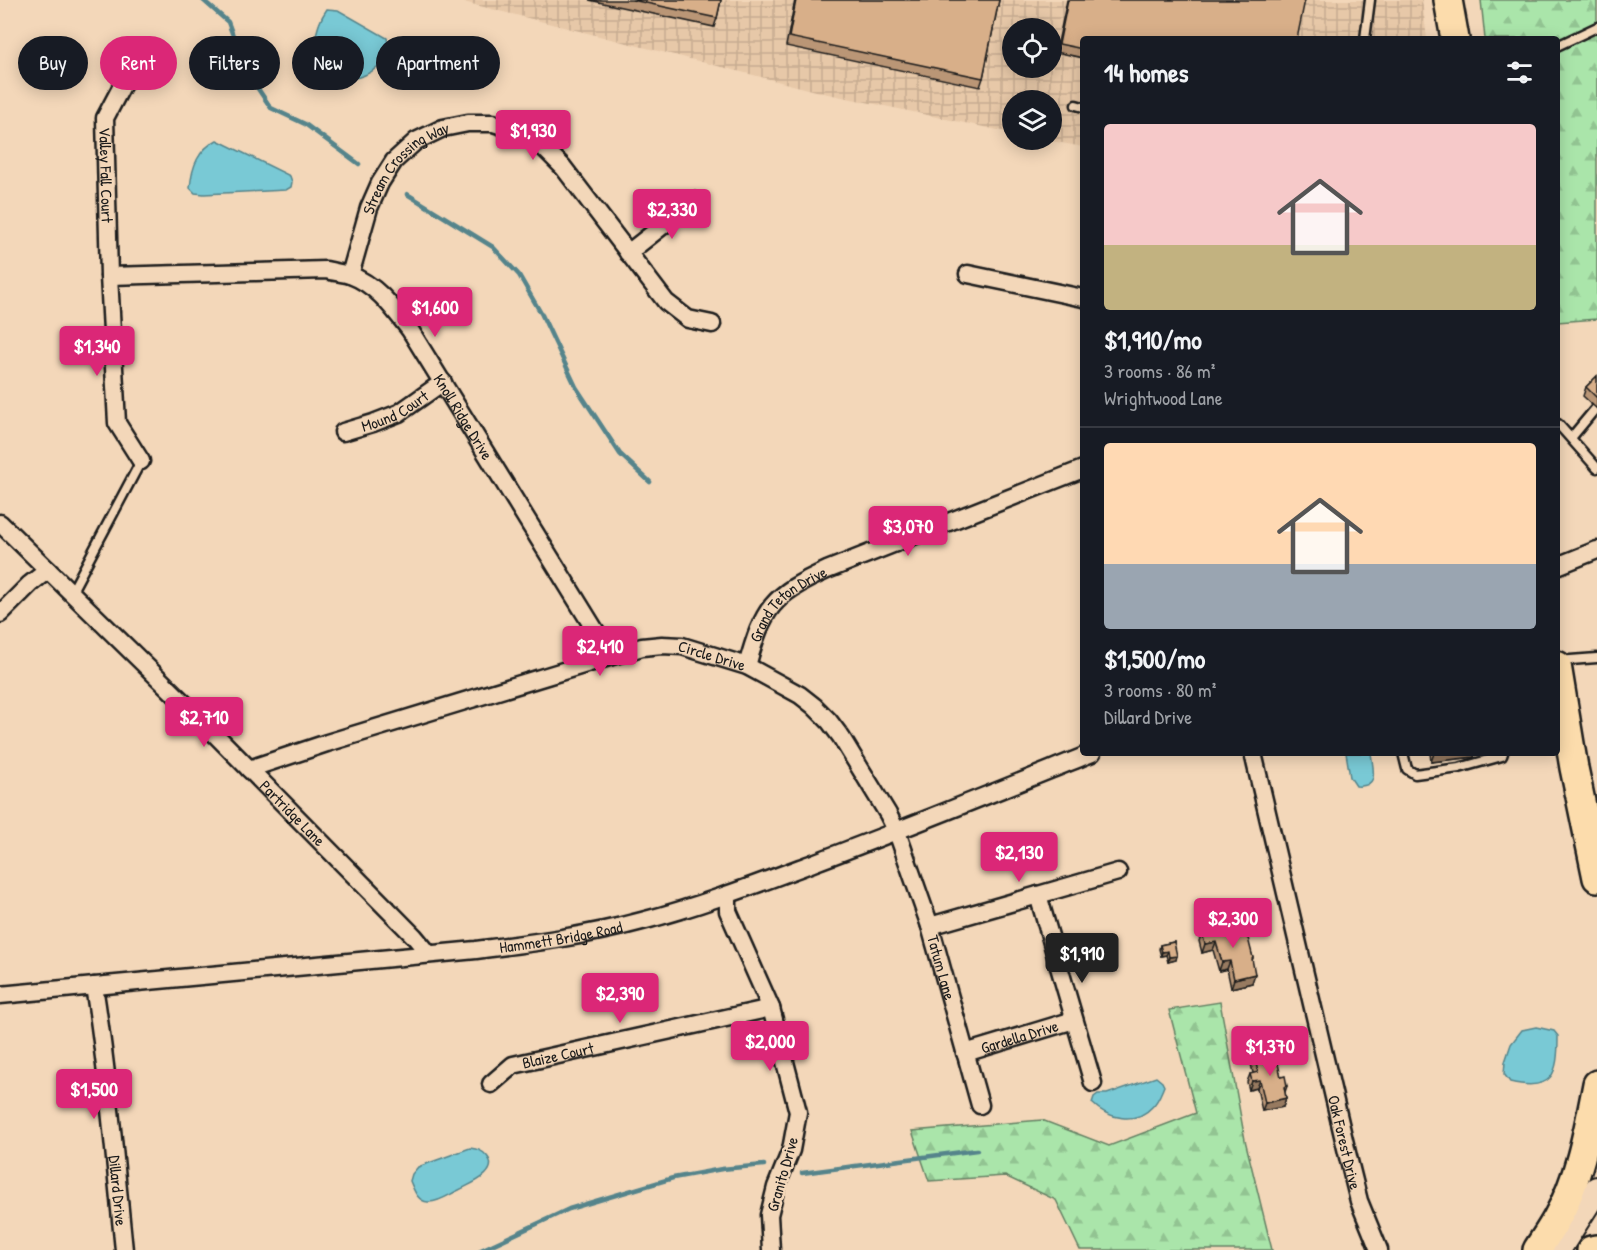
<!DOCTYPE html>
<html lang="en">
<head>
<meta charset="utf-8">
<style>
  :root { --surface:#171b24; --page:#20242c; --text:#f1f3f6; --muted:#9ea1a6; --line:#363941; --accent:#db2777 }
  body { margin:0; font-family:"Patrick Hand",sans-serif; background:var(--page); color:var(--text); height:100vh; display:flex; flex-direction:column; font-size:22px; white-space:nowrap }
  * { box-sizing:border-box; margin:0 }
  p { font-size:20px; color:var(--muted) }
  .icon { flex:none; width:33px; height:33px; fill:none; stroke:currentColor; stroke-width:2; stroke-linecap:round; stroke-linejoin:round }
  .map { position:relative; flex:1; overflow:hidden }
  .drawer { position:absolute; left:1080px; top:36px; width:480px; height:720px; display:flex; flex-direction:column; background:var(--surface); border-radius:6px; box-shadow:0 3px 15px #0003 }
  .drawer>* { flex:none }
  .hud { position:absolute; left:18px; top:36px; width:570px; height:54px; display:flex; gap:12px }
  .controls { position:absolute; left:1002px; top:18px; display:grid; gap:12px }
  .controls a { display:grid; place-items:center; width:60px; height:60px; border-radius:50%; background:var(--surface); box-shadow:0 3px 15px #0003; font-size:30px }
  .price { position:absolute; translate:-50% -51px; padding:0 14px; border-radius:6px; background:var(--accent); color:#fff; font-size:20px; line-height:39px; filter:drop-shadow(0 2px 3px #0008) }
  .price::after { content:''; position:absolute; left:50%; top:36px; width:18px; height:14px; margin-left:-9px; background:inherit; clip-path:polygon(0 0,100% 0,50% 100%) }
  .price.selected { background:#222; color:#fff }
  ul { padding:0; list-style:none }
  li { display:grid; align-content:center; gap:12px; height:318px; padding:0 24px }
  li+li { border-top:2px solid var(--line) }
  li span { display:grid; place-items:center; height:186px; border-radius:6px; color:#555 }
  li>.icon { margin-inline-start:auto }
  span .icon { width:108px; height:108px; fill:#fffc; stroke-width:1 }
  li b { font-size:26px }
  h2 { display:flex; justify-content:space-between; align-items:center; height:72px; padding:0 24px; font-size:26px }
  .chip { padding:0 21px; border-radius:27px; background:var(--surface); box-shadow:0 3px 15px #0003; font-size:21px; line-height:54px }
  .chip.selected { background:var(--accent); color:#fff }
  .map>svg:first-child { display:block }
  .industrial { fill:url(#industrial-grid); fill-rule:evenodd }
  .forest { fill:url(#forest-firs); stroke:#638063; stroke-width:1.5 }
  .water { fill:#79c9d5; stroke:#54848b; stroke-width:1.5 }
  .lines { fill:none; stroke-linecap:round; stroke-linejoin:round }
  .stream { stroke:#54848b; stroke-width:4.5 }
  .lane-casing { stroke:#1c1c1c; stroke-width:13 }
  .street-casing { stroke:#1c1c1c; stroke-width:21 }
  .secondary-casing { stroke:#1c1c1c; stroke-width:28 }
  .primary-casing { stroke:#1c1c1c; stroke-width:32 }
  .lane { stroke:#f3d7b9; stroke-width:8 }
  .street { stroke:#f3d7b9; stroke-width:16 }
  .secondary { stroke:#f3d7b9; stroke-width:24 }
  .primary { stroke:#fcdcac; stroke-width:27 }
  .wall { fill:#ba9676; stroke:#1c1c1c; stroke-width:1.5 }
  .shaded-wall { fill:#977a60; stroke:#1c1c1c; stroke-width:1.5 }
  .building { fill:#d8af89; stroke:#1c1c1c; stroke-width:1.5 }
  .labels { text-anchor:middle; stroke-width:5; stroke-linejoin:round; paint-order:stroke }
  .street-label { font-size:16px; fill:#1c1c1c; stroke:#f3d7b9 }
</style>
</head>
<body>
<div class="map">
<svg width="1597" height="1250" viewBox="0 0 1597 1250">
  <defs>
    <pattern id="industrial-grid" width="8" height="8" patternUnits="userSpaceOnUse" patternTransform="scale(1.5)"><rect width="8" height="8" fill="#e7c8a8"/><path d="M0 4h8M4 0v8" fill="none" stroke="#c6ab90"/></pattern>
    <pattern id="forest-firs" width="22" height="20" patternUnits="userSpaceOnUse" patternTransform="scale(1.5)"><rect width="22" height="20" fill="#aae5aa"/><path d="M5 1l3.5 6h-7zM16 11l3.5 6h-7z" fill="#92c492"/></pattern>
  </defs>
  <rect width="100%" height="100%" fill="#f3d7b9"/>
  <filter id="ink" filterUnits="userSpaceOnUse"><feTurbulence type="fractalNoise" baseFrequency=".0167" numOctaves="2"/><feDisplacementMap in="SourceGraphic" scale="12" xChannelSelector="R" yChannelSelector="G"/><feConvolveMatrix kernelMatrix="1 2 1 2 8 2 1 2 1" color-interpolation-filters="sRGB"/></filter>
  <g filter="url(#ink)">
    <path class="industrial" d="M456 0H1422L1427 39H1083V147L1046 140H1052V100H1012V133L828 94ZM1012 28H1052V68H1012Z"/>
    <path class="forest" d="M1481 0H1597V319L1557 322V39H1485Z
      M1220 1002 1245 1140 1272 1250H1080L1056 1200 1005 1176 929 1181 912 1131 1042 1120 1109 1146 1196 1113 1169 1010Z"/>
    <path class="water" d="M327 9 338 10 387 38C397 84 301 101 315 39 318 27 320 19 327 9Z
      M217 140 290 176 292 182 291 187 286 190 204 194 195 193 190 188C192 166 198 150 217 140Z
      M1346 753H1371C1373 769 1380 788 1356 786L1350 777Z
      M1536 1027 1554 1031 1558 1036C1558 1075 1553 1092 1510 1082L1504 1074 1505 1062 1511 1044 1522 1030Z
      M1156 1077 1162 1082 1164 1086C1161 1093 1158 1102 1152 1107 1136 1125 1108 1119 1092 1103L1094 1097 1098 1094H1107Z
      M470 1148C477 1149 482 1150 487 1156 501 1173 470 1184 459 1190 450 1194 438 1203 428 1202 417 1201 414 1190 410 1181L412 1174 418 1167Z"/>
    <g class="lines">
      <path class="stream" d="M203 0 228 22 246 71 271 108 305 124 359 164
        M407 194 493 247 519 275 542 315 576 387 620 454 650 482
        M802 1173 977 1150
        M481 1250 569 1209 673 1178 722 1169 764 1165"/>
      <g class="lane-casing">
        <path id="lane" d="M1365 39 1370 0
          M1557 46 1597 27
          M1076 105 1083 107
          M1557 424H1558L1597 468
          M1571 438 1596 408
          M71 593 141 461
          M1557 661 1597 658
          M1403 753 1407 769 1415 774 1459 768 1502 756 1503 753"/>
      </g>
      <g class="street-casing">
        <g id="street">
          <path id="s1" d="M125 80 105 118 109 276 117 423 141 461"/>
          <path d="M628 253 694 201"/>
          <path d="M968 274 1083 298"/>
          <path id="s2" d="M350 275 369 208 380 183 394 161 416 141 443 128 468 123H493L515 130 538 142 563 167 666 302 688 319 712 324"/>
          <path id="s3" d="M109 276 326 270C334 272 342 273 350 275 377 285 393 308 410 330L611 656"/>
          <path id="s4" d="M343 432 373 423 399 413 443 382"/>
          <path id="s5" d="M0 523 192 711 414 936 429 954"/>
          <path d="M1557 566 1597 550"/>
          <path d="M0 614 30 584 48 570"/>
          <path id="s6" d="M747 666C763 608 772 595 827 570L1083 469"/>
          <path id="s7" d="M1253 753 1349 1161 1359 1201 1379 1250"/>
          <path id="s8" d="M249 769 327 743 642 647 662 645 682 646 747 666 800 695 814 706 829 721 841 737 888 814 897 832 930 926 980 1105"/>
          <path d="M728 895V911L771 1008 798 1112 791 1150 776 1187 769 1215 771 1250"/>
          <path d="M1038 895 1093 1083"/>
          <path d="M930 926 1118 872"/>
          <path id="s9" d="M94 986C108 1074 115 1162 124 1250"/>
          <path id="s10" d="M0 995 476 950C532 943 587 936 642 921 700 906 757 884 813 863 907 828 1000 790 1092 753"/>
          <path id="s11" d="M965 1053 1074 1020"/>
          <path id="s12" d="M491 1084 513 1065 771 1008"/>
        </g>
      </g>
      <g class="secondary-casing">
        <path id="secondary" d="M1558 1250 1597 1189"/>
      </g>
      <g class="primary-casing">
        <path id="primary" d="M1448 0 1455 39
          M1557 665 1574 768 1597 878
          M1537 1250C1544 1239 1551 1229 1557 1218 1580 1177 1588 1130 1597 1084
          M1591 1250 1597 1249"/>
      </g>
      <use href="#lane" class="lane"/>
      <use href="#street" class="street"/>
      <use href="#secondary" class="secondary"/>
      <use href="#primary" class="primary"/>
    </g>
    <path class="wall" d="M589 0H721L717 18 714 27Z
      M795 0H999L983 78 980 87 786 46Z
      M1067 0H1305L1083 39V58L1056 52Z
      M1597 376V409L1583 396 1586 387Z
      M1430 753H1475L1474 757 1431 762Z
      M1202 933 1247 938 1253 958 1252 961V983L1231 988 1227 969 1219 971 1213 950 1202 953 1199 941Z
      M1174 942 1176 960 1168 962 1166 955 1161 956 1159 949 1160 945Z
      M1254 1055 1281 1077 1287 1086 1285 1092 1286 1098 1283 1107 1262 1111 1257 1088 1249 1090 1247 1082 1250 1074 1253 1073 1251 1064Z"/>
    <path class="shaded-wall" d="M1434 753H1475L1474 757 1431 762Z
      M1216 942 1213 950 1202 953 1205 944Z
      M1168 951 1166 955 1161 956 1162 952Z
      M1177 956 1176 960 1168 962 1169 957Z
      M1230 961 1227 969 1219 971 1222 962Z
      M1255 974 1252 983 1231 988 1234 979Z
      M1260 1080 1257 1088 1249 1090 1252 1081Z
      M1286 1098 1283 1107 1262 1111 1265 1103Z"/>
    <path class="building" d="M632 0H721L717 18Z
      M796 0H999L983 78 789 37Z
      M1068 0H1305L1297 39H1083V49L1059 44Z
      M1597 376V398L1586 387Z
      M1243 923 1247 938H1248L1253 958 1252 959 1255 974 1234 979 1230 961 1222 962 1216 942 1205 944 1202 933Z
      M1174 942 1177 956 1169 957 1168 951 1162 952 1160 945Z
      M1275 1050 1281 1077 1285 1076 1287 1086 1284 1087 1286 1098 1265 1103 1260 1080 1252 1081 1250 1074 1258 1072 1254 1055Z"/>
  </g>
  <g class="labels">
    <g class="street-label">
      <text dy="6" stroke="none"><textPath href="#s2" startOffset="126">Stream Crossing Way</textPath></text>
      <text dy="6" stroke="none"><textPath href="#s1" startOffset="100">Valley Fall Court</textPath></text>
      <text dy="6" stroke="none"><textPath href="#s4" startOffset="56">Mound Court</textPath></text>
      <text dy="6" stroke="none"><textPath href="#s3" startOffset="426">Knoll Ridge Drive</textPath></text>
      <text dy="6" stroke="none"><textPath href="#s6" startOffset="78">Grand Teton Drive</textPath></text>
      <text dy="6" stroke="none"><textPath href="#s8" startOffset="483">Circle Drive</textPath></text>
      <text dy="6" stroke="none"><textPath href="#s5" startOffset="412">Partridge Lane</textPath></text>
      <text dy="6" stroke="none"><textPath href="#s10" startOffset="564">Hammett Bridge Road</textPath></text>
      <text dy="6" stroke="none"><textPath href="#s8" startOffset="892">Tatum Lane</textPath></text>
      <text dy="6" stroke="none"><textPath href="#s11" startOffset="57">Gardella Drive</textPath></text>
      <text dy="6" stroke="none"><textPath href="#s12" startOffset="75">Blaize Court</textPath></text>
      <text dy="6" stroke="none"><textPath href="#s7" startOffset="400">Oak Forest Drive</textPath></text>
      <text transform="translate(782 1174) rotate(-74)" y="6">Granito Drive</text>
      <text dy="6" stroke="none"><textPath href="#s9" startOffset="206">Dillard Drive</textPath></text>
    </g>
  </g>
</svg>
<div class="controls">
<a><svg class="icon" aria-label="locate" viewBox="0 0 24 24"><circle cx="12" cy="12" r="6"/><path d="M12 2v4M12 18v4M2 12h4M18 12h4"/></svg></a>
<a><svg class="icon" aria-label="layers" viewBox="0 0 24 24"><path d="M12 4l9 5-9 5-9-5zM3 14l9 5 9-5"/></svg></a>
</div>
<b class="price" style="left:533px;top:161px">$1,930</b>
<b class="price" style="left:672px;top:240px">$2,330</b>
<b class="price" style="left:435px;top:338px">$1,600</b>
<b class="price" style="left:97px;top:377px">$1,340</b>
<b class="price" style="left:908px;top:557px">$3,070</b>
<b class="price" style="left:600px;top:677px">$2,410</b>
<b class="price" style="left:204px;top:748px">$2,710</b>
<b class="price" style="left:1019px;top:883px">$2,130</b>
<b class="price" style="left:1233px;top:949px">$2,300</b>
<b class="price selected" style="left:1082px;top:984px">$1,910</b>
<b class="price" style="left:620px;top:1024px">$2,390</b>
<b class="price" style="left:770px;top:1072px">$2,000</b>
<b class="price" style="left:1270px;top:1077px">$1,370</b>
<b class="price" style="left:94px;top:1120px">$1,500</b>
<div class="hud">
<a class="chip">Buy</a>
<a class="chip selected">Rent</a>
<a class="chip">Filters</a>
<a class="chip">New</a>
<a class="chip">Apartment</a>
</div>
<section class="drawer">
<h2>14 homes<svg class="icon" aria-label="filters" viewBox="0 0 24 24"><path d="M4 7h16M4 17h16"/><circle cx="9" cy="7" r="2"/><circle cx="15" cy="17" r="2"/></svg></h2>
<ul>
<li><span style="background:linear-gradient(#f6c9c9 65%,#c2b280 0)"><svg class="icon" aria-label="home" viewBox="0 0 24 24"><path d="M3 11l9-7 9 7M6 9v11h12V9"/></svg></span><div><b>$1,910/mo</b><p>3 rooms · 86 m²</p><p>Wrightwood Lane</p></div></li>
<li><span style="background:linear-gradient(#ffd9b3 65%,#9aa5b1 0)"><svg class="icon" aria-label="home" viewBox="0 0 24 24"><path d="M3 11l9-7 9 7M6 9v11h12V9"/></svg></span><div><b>$1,500/mo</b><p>3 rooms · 80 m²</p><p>Dillard Drive</p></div></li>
</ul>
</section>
</div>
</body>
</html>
